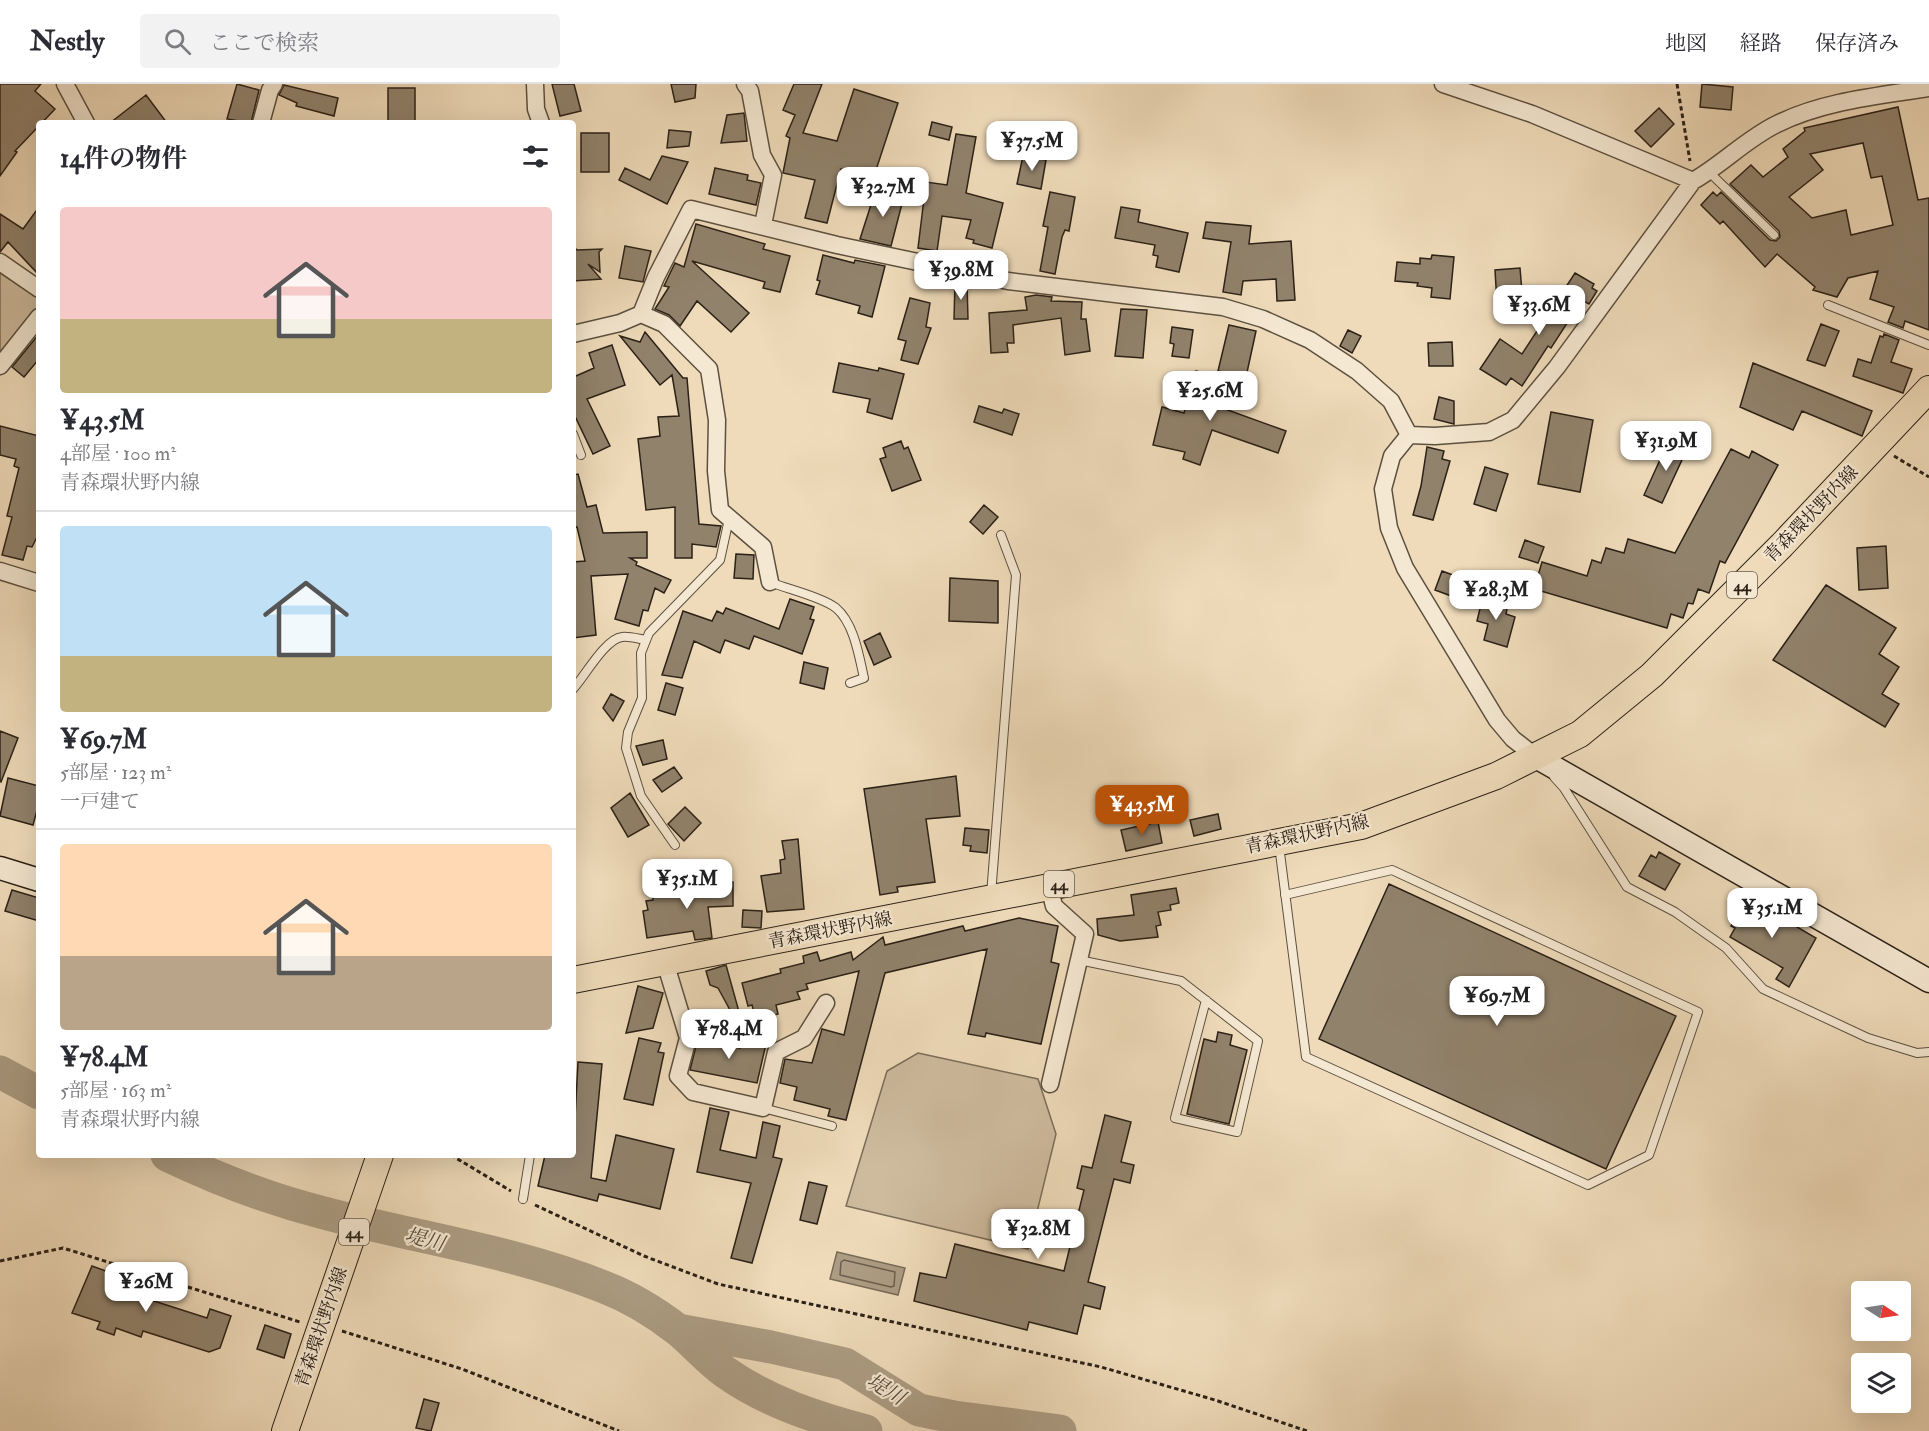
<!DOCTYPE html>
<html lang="ja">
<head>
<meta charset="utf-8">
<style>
  :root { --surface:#fff; --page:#f2f2f3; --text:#2b2b33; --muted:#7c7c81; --line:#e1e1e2; --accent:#b45309 }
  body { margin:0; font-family:"IM FELL Double Pica","Noto Serif JP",serif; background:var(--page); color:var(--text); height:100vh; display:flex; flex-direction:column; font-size:22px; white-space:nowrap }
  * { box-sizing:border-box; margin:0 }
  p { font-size:20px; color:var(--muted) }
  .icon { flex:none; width:33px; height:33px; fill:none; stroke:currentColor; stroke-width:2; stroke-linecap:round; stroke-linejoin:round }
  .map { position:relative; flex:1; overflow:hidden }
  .sheet { position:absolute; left:36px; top:36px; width:540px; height:1038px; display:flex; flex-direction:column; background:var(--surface); border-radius:6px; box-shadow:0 6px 24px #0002 }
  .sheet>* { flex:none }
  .needle { width:39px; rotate:102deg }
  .controls { position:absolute; left:1851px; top:1197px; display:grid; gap:12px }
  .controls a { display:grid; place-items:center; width:60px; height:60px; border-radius:6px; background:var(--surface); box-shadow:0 6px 24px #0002; font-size:30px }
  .price { position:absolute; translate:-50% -51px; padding:0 14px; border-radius:12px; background:#fff; color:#222; font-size:20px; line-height:39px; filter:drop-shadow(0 2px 3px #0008) }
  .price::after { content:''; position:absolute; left:50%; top:36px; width:18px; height:14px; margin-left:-9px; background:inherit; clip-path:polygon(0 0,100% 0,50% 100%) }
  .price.active { background:var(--accent); color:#fff }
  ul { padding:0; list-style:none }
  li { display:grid; align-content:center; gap:12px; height:318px; padding:0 24px }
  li+li { border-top:2px solid var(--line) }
  li span { display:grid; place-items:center; height:186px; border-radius:6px; color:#555 }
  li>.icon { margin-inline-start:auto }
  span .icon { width:108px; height:108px; fill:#fffc; stroke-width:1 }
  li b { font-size:26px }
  h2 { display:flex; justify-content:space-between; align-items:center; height:72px; padding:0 24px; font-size:26px }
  header { display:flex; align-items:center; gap:36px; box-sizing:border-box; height:84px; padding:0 30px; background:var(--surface); border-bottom:2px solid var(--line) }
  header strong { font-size:28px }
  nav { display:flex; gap:33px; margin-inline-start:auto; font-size:21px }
  .search { width:420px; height:54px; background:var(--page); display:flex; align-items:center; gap:15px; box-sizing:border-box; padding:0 21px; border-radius:6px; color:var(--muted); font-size:22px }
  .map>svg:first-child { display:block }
  .green { fill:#cebb9e; stroke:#7c6e5a; stroke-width:1.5 }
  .water { fill:#ac9c83; stroke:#786b58; stroke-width:1.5 }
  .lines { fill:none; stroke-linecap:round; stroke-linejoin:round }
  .shore { stroke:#6c5e4d; stroke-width:1.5 }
  .river { stroke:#ac9c83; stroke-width:33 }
  .building { fill:#91826c; stroke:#2b2117; stroke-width:1.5; fill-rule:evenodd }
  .lane-casing { stroke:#5c5040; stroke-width:10 }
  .street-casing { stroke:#5c5040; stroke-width:19 }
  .secondary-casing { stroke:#2b2117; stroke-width:25 }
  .primary-casing { stroke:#2b2117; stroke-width:28 }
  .path { stroke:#2b2117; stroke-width:3; stroke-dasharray:4.5 3; stroke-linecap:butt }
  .lane { stroke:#f5e8d2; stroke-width:8 }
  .street { stroke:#f5e8d2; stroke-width:16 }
  .secondary { stroke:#f5e8d2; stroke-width:22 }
  .primary { stroke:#efdbba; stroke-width:26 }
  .labels { text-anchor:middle; stroke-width:4.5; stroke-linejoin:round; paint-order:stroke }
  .shield { fill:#f5e8d2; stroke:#685d4f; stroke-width:1.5 }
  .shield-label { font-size:16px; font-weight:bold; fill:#2b2117 }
  .street-label { font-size:18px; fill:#2b2117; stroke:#f5e8d2 }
  .water-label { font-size:20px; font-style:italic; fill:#584c3d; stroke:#f5e8d2 }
</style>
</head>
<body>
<header>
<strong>Nestly</strong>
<div class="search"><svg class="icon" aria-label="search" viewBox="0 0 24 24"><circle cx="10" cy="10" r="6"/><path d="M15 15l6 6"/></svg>ここで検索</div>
<nav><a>地図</a><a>経路</a><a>保存済み</a></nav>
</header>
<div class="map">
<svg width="1929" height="1347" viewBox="0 0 1929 1347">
  <rect width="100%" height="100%" fill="#efdbba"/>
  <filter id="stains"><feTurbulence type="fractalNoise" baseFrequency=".00333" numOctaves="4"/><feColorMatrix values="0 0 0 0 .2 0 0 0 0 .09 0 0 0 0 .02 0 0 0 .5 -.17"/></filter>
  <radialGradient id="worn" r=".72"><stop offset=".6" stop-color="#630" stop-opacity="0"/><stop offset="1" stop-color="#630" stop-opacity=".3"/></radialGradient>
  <path class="green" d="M0 189 39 215V221L0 271Z
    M918 969 1038 995 1056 1050 1028 1165 846 1122 887 987Z"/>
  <path class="water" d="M837 1168 905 1184 898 1211 830 1195Z"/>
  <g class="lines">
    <path class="shore" d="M844 1176 895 1188 894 1202 891 1203 840 1191 841 1178Z"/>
    <path class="river" d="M0 988 39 1009
      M167 1071C217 1095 269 1115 324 1129 417 1154 514 1167 604 1203 630 1213 656 1229 678 1246 694 1259 708 1276 725 1288 767 1318 817 1334 866 1347
      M678 1246 771 1263 845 1280 919 1326 954 1333 1060 1347"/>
  </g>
  <path class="building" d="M0 0H41L35 7 55 25 15 67 17 68 0 92Z
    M237 0 259 6 251 39 227 35Z
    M552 0H574L581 27 560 32Z
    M671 0H696L695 14 675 18Z
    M794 0H822L803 49 837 57 854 5 898 19 873 95 841 85 827 139 805 134 815 96 783 89 790 54 786 52 795 31 783 26Z
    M1702 0 1733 3 1731 26 1700 23Z
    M284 1 338 14 334 32 296 22 297 19 279 11Z
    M388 4H415V39H388Z
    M146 11 167 39H110Z
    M1898 23 1918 116 1929 114V246L1905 237 1903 244 1888 238 1894 223 1870 215 1878 187 1848 194 1837 213 1813 206 1815 203 1777 170 1765 183 1723 137 1720 140 1701 121 1713 108 1717 112 1721 108 1770 156 1776 157 1780 153 1779 147 1730 100 1751 81 1763 93 1788 73 1783 65 1805 47 1804 44ZM1863 59 1871 94 1882 92 1893 141 1851 151 1846 126 1812 134 1789 113 1823 86 1810 70Z
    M1659 24 1674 40 1651 63 1635 47Z
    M744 29 747 57 721 59 727 31Z
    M932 38 952 43 949 56 929 51Z
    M669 46 691 48 689 62 667 64Z
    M581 49H609V88H581Z
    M956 50 976 53 966 109 1003 119 992 164 973 159 974 156 966 154 971 136 942 132 937 167 918 164 926 98 947 101Z
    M662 72 688 78 667 120 619 96 625 84 650 96Z
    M1023 72 1046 76 1041 105 1017 100Z
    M715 84 748 91 747 96 761 99 756 121 709 110Z
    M876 105 904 112 891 162 860 155Z
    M1050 108 1075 113 1069 147 1065 146 1062 153 1055 190 1040 187 1048 143 1043 142Z
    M39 123V191L8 158 0 168V130L23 145Z
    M1121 123 1140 126 1138 138 1188 149 1179 188 1156 183 1158 172 1153 171 1155 161 1115 154Z
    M1206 138 1251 142 1249 160 1291 157 1295 216 1277 217 1276 195 1243 197 1241 211 1223 208 1231 158 1203 154Z
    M696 140 765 160 763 165 790 172 780 208 763 204 765 198 692 177 749 229 731 248 697 217 680 242 669 231 655 225 669 203 664 202 675 179 684 183Z
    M573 162 577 166 602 165 599 168 600 188 588 180 601 195 573 197Z
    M625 162 651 167 643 198 619 194Z
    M823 171 854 179 855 176 885 182 872 233 858 229 860 222 816 210 820 197 817 196Z
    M1432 171 1454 173 1450 215 1431 213 1432 204 1417 202 1418 199 1395 197 1397 178 1420 180V174L1431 175Z
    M1520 184 1524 232 1498 236 1495 186Z
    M1575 189 1594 200 1592 204 1597 207 1589 220 1582 216 1551 264 1548 262 1522 302 1511 294 1506 301 1480 285 1500 255 1522 270Z
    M955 199H967L968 235H954Z
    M1036 211 1052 213 1051 217 1082 218 1081 235H1086L1090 267 1065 271 1061 234 1013 241 1014 259H1007L1008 268 991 269 989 229 1027 226 1025 213Z
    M910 214 930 219 926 243 931 244 918 280 901 276 906 257 898 255Z
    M1121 225 1147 226 1143 274 1115 272Z
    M1821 240 1839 247 1825 282 1807 276Z
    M1229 241 1256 247 1246 293 1218 287Z
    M1172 243 1193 246 1189 274 1172 272 1174 260 1170 259Z
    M1348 246 1361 252 1352 269 1340 262Z
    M645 248 683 294H687L699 440 721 442 716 463 692 460V474H675V423L646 426 638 355 660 352 658 333 679 332 672 291 660 301 620 252 640 258Z
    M39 250V275L24 293 12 283Z
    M1884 250 1899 256 1891 278 1912 285 1903 309 1853 292 1858 275 1871 279 1880 252 1883 253Z
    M1452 258 1453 282H1429L1428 259Z
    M612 261 625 301 587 315 610 362 593 370 573 328V286L576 292 594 284 589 269Z
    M839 279 878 287 879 284 904 290 892 335 867 328 870 315 833 308Z
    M1753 279 1872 327 1862 352 1802 327 1793 346 1740 323Z
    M1196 287 1227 295 1220 319 1226 321 1225 325 1286 347 1278 369 1212 346 1200 381 1183 375 1185 368 1153 361 1162 323 1184 329Z
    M1439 313 1454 317V340L1434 335Z
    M979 322 1002 329 1004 325 1019 330 1012 351 974 338Z
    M1551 328 1593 336 1580 408 1538 400Z
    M0 342 39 352V449L32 463 27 462 23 476 2 471 12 433 7 432 19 384 14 382 16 375 0 371Z
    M1669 356 1687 365 1662 419 1644 411Z
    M901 357 904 365 908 363 921 396 892 407 880 375 886 373 883 364Z
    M1427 363 1444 367 1442 375 1450 377 1433 436 1413 431 1421 402Z
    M1731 365 1749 374 1752 367 1778 381 1725 479 1720 477 1709 509 1698 505 1693 520 1688 519 1683 534 1671 530 1667 544 1534 505 1542 478 1587 492 1592 476 1601 479 1606 464 1624 469 1628 455 1675 469Z
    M1485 383 1508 390 1496 427 1474 420Z
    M578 390 587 423 596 421 603 449 647 448V474H630L637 478 636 481 671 496 664 509 655 504 648 527 643 526 639 542 615 535 628 490 591 492 596 551 573 554V478L585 477 577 443 573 444V391Z
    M984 421 998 433 983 450 970 438Z
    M1525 456 1544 463 1538 479 1519 473Z
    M1886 462 1888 504 1859 506 1857 464Z
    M736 470 754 471 753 495 734 494Z
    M1442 487 1461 494 1454 513 1435 506Z
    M950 494 998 497V539L949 537Z
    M1469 494 1483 499 1478 512 1464 507Z
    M1826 501 1896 544 1879 570 1899 583 1882 610 1899 620 1885 643 1773 576Z
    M1483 512 1508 519 1506 530 1515 533 1507 563 1484 556 1488 540 1477 537Z
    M790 515 814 523 810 535 814 536 802 570 754 552 749 565 725 556 720 569 694 557 682 594 662 591 683 527 712 537 717 527 723 530 726 524 779 545Z
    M880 549 891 573 874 581 864 557Z
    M804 578 828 584 824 605 800 599Z
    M666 599 683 604 675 631 658 626Z
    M611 610 624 617 613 637 603 624Z
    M0 647 18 654 1 698 0 697Z
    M663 656 667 675 643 681 636 662Z
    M674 683 682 694 662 708 653 696Z
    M956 692 960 732 926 735 935 798 897 803 898 808 880 811 864 705Z
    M8 694 39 702V719L33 741 0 732Z
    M630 709 649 741 628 753 611 724Z
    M685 723 701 739 684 757 668 740Z
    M1218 730 1221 745 1194 752 1190 736Z
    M1158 738 1162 759 1126 767 1121 746Z
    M965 744 989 746 987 769 970 767 971 762 963 761Z
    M798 755 804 825 767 828 761 792 781 789 780 776 785 775 782 757Z
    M1659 768 1680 780 1665 806 1639 792 1651 771 1656 774Z
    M733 798V822L708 823 712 854 695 856 693 847 647 854 643 827 648 826 646 817 653 816V813L690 807V799Z
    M1389 800 1676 932 1606 1085 1319 955Z
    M1176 804 1179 819 1170 821 1171 826 1158 828 1161 841 1156 842 1158 853 1120 857 1098 851 1097 835 1134 831 1131 811Z
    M12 806 39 814V837L5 827Z
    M1747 814 1816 854 1789 903 1776 895 1783 884 1730 853 1735 844 1731 842Z
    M743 826 762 827 761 844 742 843Z
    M1019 834 1058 842 1051 878 1059 880 1041 960 986 949 985 953 968 950 987 865 885 889 846 1036 828 1032 830 1025 794 1016 797 1003 780 999 785 975 812 979 822 945 844 951 859 887 806 900 808 905 797 908 800 915 776 921 778 930 756 936 752 921 748 922 742 899 781 889 780 885 804 879 803 872 817 868 820 877 851 868 853 876 883 853 885 861 963 842 965 847Z
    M726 881 741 935 736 937 718 904 710 901 706 887Z
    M638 902 663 909 653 944 626 949Z
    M1218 948 1232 951 1230 961 1247 966 1229 1040 1187 1030 1204 955 1216 958Z
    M639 954 661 959 658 968 664 969 653 1021 624 1015Z
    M698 954 740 964 742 954 766 960 757 999 690 986Z
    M578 978 602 980 591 1094 606 1097 616 1051 674 1065 660 1125 599 1110 597 1117 538 1102 545 1071H573Z
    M710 1024 729 1028 720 1066 756 1074 763 1038 780 1042 773 1073 782 1075 752 1179 731 1174 751 1099 697 1088Z
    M1105 1031 1131 1038 1121 1078 1134 1081 1130 1099 1114 1095 1088 1198 1105 1203 1100 1225 1084 1221 1077 1250 1029 1238 1027 1246 914 1217 920 1189 946 1194 955 1160 1064 1187 1084 1106 1077 1104 1082 1082 1092 1084Z
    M809 1098 827 1102 817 1140 800 1136Z
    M92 1182 158 1206 154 1217 207 1234 210 1225 231 1232 220 1264 209 1268 143 1247 141 1253 116 1244 114 1251 97 1245 100 1238 72 1229Z
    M265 1241 291 1250 284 1274 257 1265Z
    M424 1315 439 1319 431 1347 416 1344Z"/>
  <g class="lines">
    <g class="lane-casing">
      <path id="lane" d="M1709 88 1774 151
        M1828 221 1929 261
        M573 350 581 371
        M770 498C787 505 822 513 836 524 854 539 859 572 864 594L850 599
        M573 605C585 592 605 555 622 553 629 552 639 555 646 556
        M1554 693 1564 704 1627 803 1675 828 1726 864 1763 905 1868 954 1917 969 1929 968
        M675 761 641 712 626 664 628 648 642 614 641 569 649 549 720 476 729 435
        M1279 761 1306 973 1588 1101 1649 1071 1698 928 1392 786 1285 811
        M991 811 1016 491 1001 451
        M1079 876 1181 897 1258 957 1237 1048 1175 1034 1206 916
        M763 1024 832 1042
        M523 1115 530 1071"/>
    </g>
    <g class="street-casing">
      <path id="street" d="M65 0 86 39
        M535 0 536 25 541 39
        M745 0 750 7 762 71 773 91 763 141
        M1443 0 1532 30 1693 97
        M261 39 270 6 274 0
        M0 178 39 205
        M641 230 664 240 709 285 717 336 716 387 720 426 763 463 770 498
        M573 250 620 239 641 230 656 193 691 125 837 161 1008 197 1223 223 1263 235 1310 256 1357 287 1391 317 1409 351
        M0 282 39 233
        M1409 351 1435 352 1489 348 1513 336 1557 283 1693 97C1723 80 1746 55 1777 40 1823 17 1878 12 1929 4
        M1409 351 1392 372 1383 405 1389 444 1405 484 1497 636 1513 655 1536 673
        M0 487 39 499
        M1049 802 1054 822 1085 850 1050 1000
        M665 878 688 954 678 992 693 1008 763 1024 776 968 804 954 826 919"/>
    </g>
    <g class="secondary-casing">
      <path id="secondary" d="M1536 673 1929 897
        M0 784 39 796"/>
    </g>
    <g class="primary-casing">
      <path id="primary" d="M573 896 1361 742 1496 692 1580 650 1652 591 1782 461 1929 305
        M285 1347 380 1071"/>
    </g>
    <path class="path" d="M1677 0 1690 77
      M1894 372 1929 393
      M451 1071 511 1107
      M535 1121 644 1172 718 1200 1101 1283 1215 1316 1307 1347
      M0 1177 63 1164 300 1238
      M342 1247 462 1285 619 1347"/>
    <use href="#lane" class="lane"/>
    <use href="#street" class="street"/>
    <use href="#secondary" class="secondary"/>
    <use href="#primary" class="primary"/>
  </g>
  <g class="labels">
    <g class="shield">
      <rect x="1727" y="488" width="30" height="26" rx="4.5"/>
      <rect x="1044" y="787" width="30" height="26" rx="4.5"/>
      <rect x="339" y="1135" width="30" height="26" rx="4.5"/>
    </g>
    <g class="shield-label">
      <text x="1742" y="507">44</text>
      <text x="1059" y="806">44</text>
      <text x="354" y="1154">44</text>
    </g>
    <g class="street-label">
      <text transform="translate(1811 430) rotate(-46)" y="6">青森環状野内線</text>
      <text transform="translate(1307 750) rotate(-12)" y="6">青森環状野内線</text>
      <text transform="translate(830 846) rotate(-11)" y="6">青森環状野内線</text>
      <text transform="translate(321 1243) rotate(-71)" y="6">青森環状野内線</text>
    </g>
    <g class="water-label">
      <text transform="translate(425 1155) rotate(14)" y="7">堤川</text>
      <text transform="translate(886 1305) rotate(31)" y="7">堤川</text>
    </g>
  </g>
  <rect width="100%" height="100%" filter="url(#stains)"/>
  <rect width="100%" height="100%" fill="url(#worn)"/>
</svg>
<div class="controls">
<a><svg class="needle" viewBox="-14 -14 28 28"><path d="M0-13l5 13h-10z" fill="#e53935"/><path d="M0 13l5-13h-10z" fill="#7c7c81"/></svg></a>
<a><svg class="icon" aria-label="layers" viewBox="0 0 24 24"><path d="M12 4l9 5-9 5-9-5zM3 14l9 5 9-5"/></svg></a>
</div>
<b class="price" style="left:1032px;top:88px">¥37.5M</b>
<b class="price" style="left:883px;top:134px">¥32.7M</b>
<b class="price" style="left:961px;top:217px">¥39.8M</b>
<b class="price" style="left:1539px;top:252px">¥33.6M</b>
<b class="price" style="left:1210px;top:338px">¥25.6M</b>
<b class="price" style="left:1666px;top:388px">¥31.9M</b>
<b class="price" style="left:1496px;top:537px">¥28.3M</b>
<b class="price active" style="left:1142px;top:752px">¥43.5M</b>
<b class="price" style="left:687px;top:826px">¥35.1M</b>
<b class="price" style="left:1772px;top:855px">¥35.1M</b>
<b class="price" style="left:1497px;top:943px">¥69.7M</b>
<b class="price" style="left:729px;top:976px">¥78.4M</b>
<b class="price" style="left:1038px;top:1176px">¥32.8M</b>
<b class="price" style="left:146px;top:1229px">¥26M</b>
<section class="sheet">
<h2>14件の物件<svg class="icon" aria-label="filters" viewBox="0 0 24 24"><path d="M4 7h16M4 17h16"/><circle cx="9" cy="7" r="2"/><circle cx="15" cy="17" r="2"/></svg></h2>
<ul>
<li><span style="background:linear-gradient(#f6c9c9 60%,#c2b280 0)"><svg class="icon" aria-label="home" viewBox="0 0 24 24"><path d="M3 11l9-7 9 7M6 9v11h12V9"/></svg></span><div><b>¥43.5M</b><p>4部屋 · 100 m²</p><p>青森環状野内線</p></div></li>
<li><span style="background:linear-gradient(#bfe0f5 70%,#c2b280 0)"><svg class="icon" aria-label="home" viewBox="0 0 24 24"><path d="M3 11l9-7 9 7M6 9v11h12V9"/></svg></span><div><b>¥69.7M</b><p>5部屋 · 123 m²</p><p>一戸建て</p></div></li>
<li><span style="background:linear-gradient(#ffd9b3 60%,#b9a48a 0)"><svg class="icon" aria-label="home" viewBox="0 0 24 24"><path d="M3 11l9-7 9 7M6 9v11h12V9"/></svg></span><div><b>¥78.4M</b><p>5部屋 · 163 m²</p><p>青森環状野内線</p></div></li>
</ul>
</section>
</div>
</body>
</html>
